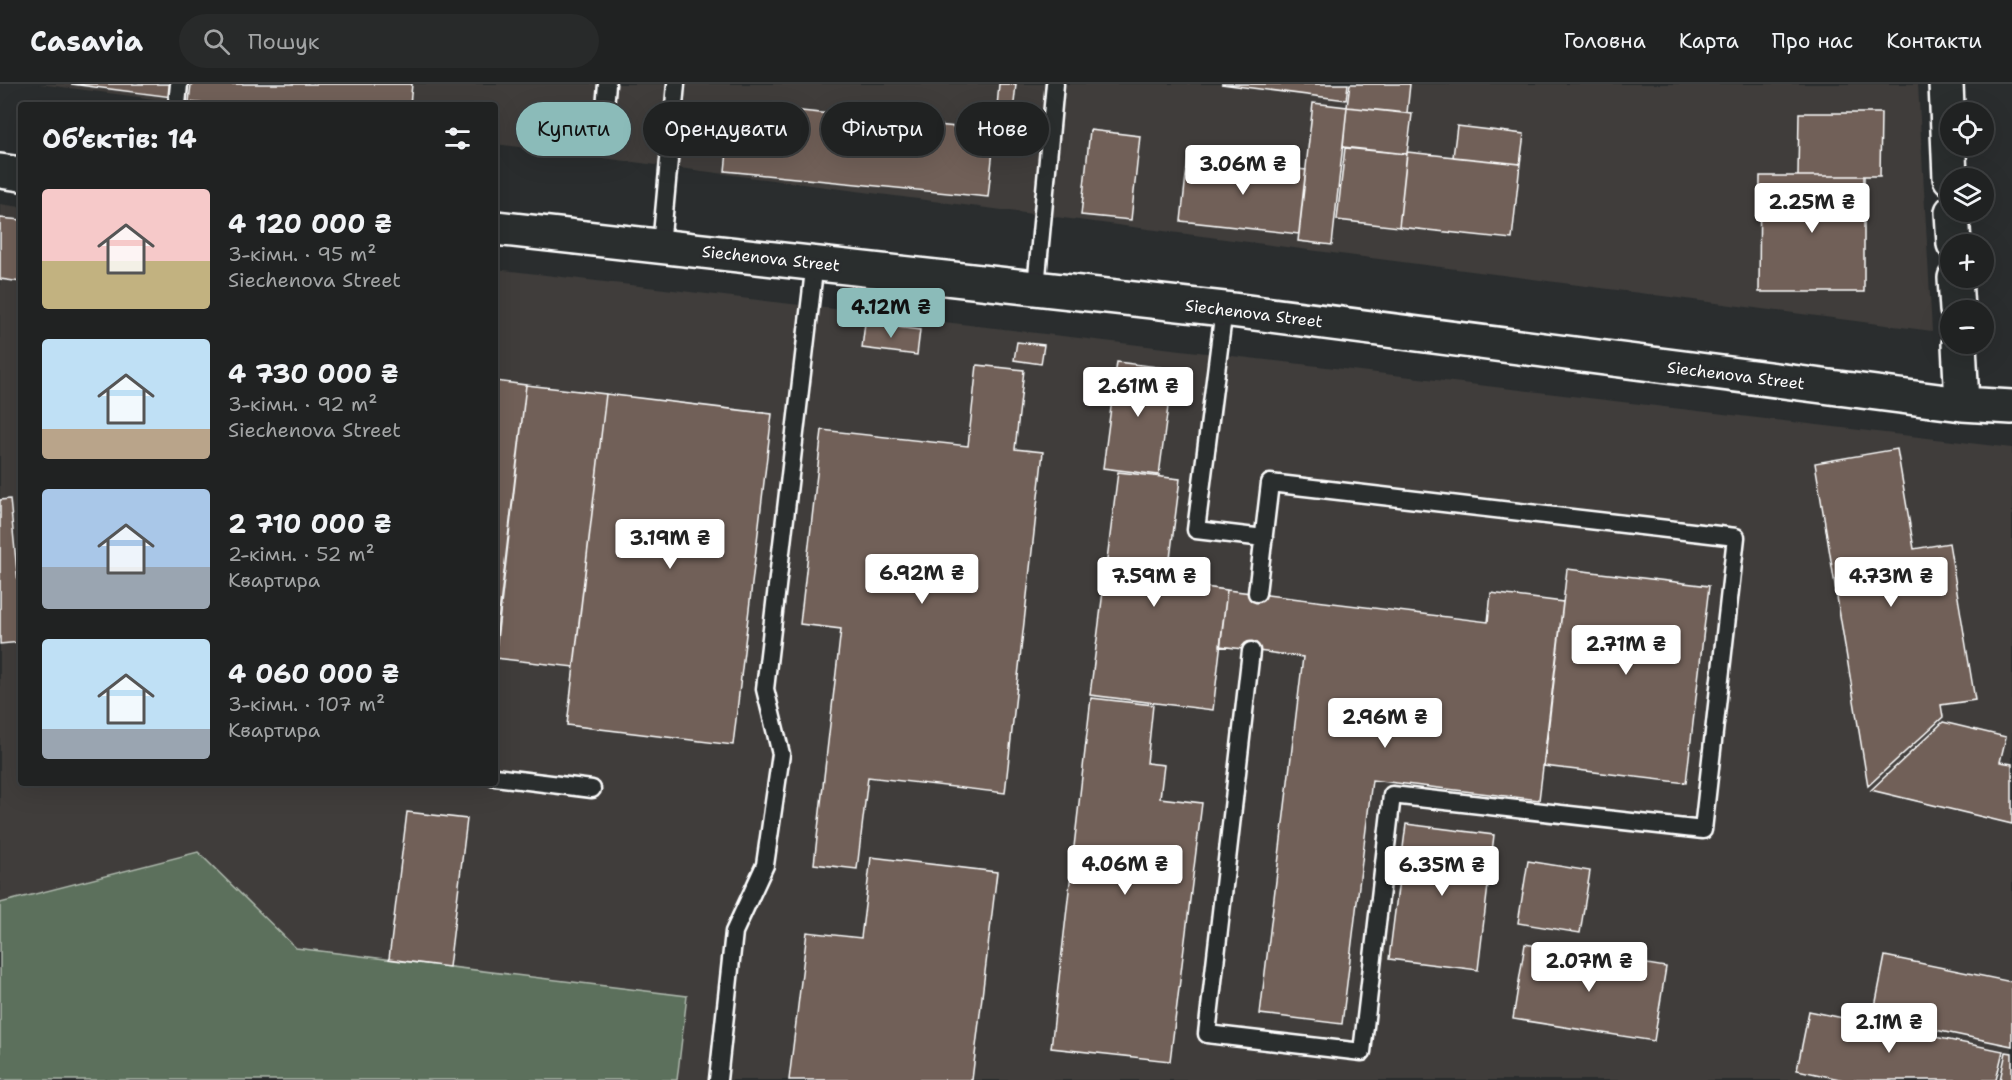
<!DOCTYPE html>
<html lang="uk">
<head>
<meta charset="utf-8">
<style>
  :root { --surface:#202222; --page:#282a2a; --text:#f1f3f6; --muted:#a2a4a5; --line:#3d3f40; --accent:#8bbbb9 }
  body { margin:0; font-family:"Shantell Sans",sans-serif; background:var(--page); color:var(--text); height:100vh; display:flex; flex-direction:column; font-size:22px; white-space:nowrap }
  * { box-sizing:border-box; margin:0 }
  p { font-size:20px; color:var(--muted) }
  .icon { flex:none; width:33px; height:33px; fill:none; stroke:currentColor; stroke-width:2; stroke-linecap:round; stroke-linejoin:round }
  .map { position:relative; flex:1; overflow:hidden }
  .side { position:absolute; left:18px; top:18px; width:480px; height:684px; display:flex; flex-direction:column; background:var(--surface); border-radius:6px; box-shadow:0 6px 24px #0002,0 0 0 2px var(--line) }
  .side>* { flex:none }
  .hud { position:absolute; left:516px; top:18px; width:570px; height:54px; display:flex; gap:12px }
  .controls { position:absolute; left:1940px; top:18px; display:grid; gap:12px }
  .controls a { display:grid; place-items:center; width:54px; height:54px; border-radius:50%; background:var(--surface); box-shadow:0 6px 24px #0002,0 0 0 2px var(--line); font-size:30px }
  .price { position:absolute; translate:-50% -51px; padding:0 14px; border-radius:6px; background:#fff; color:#222; font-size:20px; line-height:39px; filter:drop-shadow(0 2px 3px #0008) }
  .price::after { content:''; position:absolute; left:50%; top:36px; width:18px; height:14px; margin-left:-9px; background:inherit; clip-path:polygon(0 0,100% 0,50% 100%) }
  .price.selected { background:var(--accent); color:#111 }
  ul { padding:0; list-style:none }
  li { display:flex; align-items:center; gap:18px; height:150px; padding:0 24px }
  li span { display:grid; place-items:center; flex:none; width:168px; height:120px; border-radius:6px; color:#555 }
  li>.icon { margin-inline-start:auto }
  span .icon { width:72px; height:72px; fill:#fffc; stroke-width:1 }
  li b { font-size:26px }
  h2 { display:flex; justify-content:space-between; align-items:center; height:72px; padding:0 24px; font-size:26px }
  .chip { padding:0 21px; border-radius:27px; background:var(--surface); box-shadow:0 6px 24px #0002,0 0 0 2px var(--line); font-size:21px; line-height:54px }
  .chip.selected { background:var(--accent); color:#111 }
  header { display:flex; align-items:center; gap:36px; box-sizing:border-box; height:84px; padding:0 30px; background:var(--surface); border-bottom:2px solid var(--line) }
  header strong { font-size:28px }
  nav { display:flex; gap:33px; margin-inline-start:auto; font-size:21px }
  .search { width:420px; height:54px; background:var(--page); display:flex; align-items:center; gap:15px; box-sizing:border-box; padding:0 21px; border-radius:33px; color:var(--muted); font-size:22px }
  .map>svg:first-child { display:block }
  .built { fill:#3f3d3b }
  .green { fill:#5c705b; stroke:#aeb8ad; stroke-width:1.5 }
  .building { fill:#716158; stroke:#fff; stroke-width:1.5 }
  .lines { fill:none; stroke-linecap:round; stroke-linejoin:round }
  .lane-casing { stroke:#fff; stroke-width:21 }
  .street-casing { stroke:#fff; stroke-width:38 }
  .lane { stroke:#2a2d2e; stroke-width:16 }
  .street { stroke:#2a2d2e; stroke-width:33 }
  .labels { text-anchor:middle; stroke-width:6; stroke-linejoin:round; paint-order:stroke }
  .street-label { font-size:16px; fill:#fff; stroke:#2a2d2e }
</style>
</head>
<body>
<header>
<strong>Casavia</strong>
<div class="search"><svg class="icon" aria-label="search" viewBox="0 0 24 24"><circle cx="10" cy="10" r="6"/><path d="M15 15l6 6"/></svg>Пошук</div>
<nav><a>Головна</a><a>Карта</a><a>Про нас</a><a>Контакти</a></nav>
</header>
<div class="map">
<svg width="2012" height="996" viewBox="0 0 2012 996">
  <rect width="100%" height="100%" fill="#2a2d2e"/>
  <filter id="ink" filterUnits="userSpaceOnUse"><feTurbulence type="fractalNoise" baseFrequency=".0167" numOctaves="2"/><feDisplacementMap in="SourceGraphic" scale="12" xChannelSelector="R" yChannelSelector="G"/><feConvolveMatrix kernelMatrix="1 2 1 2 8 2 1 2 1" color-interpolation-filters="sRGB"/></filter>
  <g filter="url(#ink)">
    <path class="built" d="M39 0H1918L1932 247 495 60V21H200Z
      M0 120 21 123V699H495V185L2012 364V996H0Z"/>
    <path class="green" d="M198 768 296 864 687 912 677 996H0V819Z"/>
    <path class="building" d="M71 0H174L172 13Z
      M191 0H412L410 21H213L189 18Z
      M999 0H1016L1011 48 995 46Z
      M1221 0H1348L1346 16Z
      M1350 0H1410L1407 29 1347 23Z
      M1313 19 1347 23 1332 161 1298 157Z
      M732 20 995 47 988 113 725 87Z
      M1347 23 1412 30 1407 70 1343 63Z
      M1799 29H1881L1880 92H1798Z
      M1457 42 1524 50 1520 80 1453 73Z
      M1090 46 1140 52 1131 136 1081 131Z
      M1345 64 1407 70 1399 143 1337 136Z
      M1407 68 1520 80 1512 155 1399 143Z
      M1188 73 1306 86 1299 150 1181 137Z
      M1760 92H1864V208H1759Z
      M0 134 21 136V198L0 195Z
      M865 239 920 246 917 271 862 264Z
      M1017 258 1044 261 1041 280 1014 276Z
      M1117 278 1173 285 1159 391 1103 384Z
      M977 281 1024 286 1015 365 1043 368 1005 709 868 693 857 785 814 780 841 545 800 540 822 346 968 362Z
      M495 297 526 301 495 564Z
      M526 301 606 310 574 583 495 574Z
      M606 310 772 330 733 661 567 641Z
      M1897 365 1914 465 1949 459 1975 616 1941 621 1943 633 1868 702 1815 379Z
      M1118 388 1180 395 1167 498 1227 506 1213 626 1090 611Z
      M10 415 21 530V558L0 560V416Z
      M1567 485 1709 502 1686 699 1544 682Z
      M1227 506 1488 538 1491 509 1563 518 1539 716 1372 696 1342 940 1260 930 1303 573 1220 562Z
      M1091 614 1153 621 1147 679 1164 681 1160 714 1202 719 1170 977 1051 964Z
      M1943 638 2006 653 2000 678 2012 680V740L1871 706Z
      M407 728 467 735 449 883 389 875Z
      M1406 740 1494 751 1478 886 1389 875Z
      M871 773 997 788 972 996H789L807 848 861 854Z
      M1528 777 1590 787 1580 849 1518 839Z
      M1525 860 1666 883 1654 957 1513 935Z
      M1885 872 2012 898V962L1873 933Z
      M1809 927 2003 967 1996 996H1844L1797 986Z
      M2006 968 2012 969V996H2000Z"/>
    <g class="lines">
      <g class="lane-casing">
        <path id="lane" d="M177 21 179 0
          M602 59 607 0
          M661 162 676 0
          M1036 203 1055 0
          M1224 225 1196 446 1264 454
          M1251 567 1207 950 1362 968 1392 711 1703 746 1736 453 1270 399 1257 509
          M495 693 592 705
          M718 996 734 848 765 781 781 670 765 605 815 178"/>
      </g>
      <g class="street-casing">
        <path id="street" d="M1946 0 1950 94
          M0 87 21 90
          M1952 128 1954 160
          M495 144 1224 225 1962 320 2012 323
          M1955 194 1957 226
          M1959 260 1962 320"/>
      </g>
      <use href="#lane" class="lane"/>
      <use href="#street" class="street"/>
    </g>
  </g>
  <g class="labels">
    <g class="street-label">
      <text transform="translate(771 174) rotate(6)" y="6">Siechenova Street</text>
      <text transform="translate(1254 229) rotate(7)" y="6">Siechenova Street</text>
      <text transform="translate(1736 291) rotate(7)" y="6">Siechenova Street</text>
    </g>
  </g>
</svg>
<div class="controls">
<a><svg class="icon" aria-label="locate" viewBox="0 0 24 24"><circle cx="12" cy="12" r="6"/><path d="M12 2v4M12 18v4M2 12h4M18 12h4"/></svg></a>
<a><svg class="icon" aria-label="layers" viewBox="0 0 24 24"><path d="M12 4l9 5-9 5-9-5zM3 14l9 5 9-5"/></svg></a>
<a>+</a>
<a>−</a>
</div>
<b class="price" style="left:1243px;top:112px">3.06M ₴</b>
<b class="price" style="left:1812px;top:150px">2.25M ₴</b>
<b class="price selected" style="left:891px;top:255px">4.12M ₴</b>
<b class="price" style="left:1138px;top:334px">2.61M ₴</b>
<b class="price" style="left:670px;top:486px">3.19M ₴</b>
<b class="price" style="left:922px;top:521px">6.92M ₴</b>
<b class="price" style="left:1154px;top:524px">7.59M ₴</b>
<b class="price" style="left:1891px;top:524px">4.73M ₴</b>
<b class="price" style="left:1626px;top:592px">2.71M ₴</b>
<b class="price" style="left:1385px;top:665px">2.96M ₴</b>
<b class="price" style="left:1125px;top:812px">4.06M ₴</b>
<b class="price" style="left:1442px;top:813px">6.35M ₴</b>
<b class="price" style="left:1589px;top:909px">2.07M ₴</b>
<b class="price" style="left:1889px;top:970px">2.1M ₴</b>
<div class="hud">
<a class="chip selected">Купити</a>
<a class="chip">Орендувати</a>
<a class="chip">Фільтри</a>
<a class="chip">Нове</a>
</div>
<section class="side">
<h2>Об’єктів: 14<svg class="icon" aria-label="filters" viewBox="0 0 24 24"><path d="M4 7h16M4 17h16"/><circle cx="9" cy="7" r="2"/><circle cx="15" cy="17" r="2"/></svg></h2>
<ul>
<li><span style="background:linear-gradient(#f6c9c9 60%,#c2b280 0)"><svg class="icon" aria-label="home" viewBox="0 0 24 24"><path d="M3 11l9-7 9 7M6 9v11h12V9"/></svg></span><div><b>4 120 000 ₴</b><p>3-кімн. · 95 m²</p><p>Siechenova Street</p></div></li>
<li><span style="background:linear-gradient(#bfe0f5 75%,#b9a48a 0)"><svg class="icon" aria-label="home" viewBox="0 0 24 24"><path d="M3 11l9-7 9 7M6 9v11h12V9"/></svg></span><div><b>4 730 000 ₴</b><p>3-кімн. · 92 m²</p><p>Siechenova Street</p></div></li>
<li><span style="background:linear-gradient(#a9c7e8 65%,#9aa5b1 0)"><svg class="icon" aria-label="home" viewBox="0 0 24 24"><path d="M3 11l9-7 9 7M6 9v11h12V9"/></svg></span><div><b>2 710 000 ₴</b><p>2-кімн. · 52 m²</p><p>Квартира</p></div></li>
<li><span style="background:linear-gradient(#bfe0f5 75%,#9aa5b1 0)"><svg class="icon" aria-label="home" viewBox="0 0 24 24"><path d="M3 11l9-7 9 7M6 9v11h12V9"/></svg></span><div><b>4 060 000 ₴</b><p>3-кімн. · 107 m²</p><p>Квартира</p></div></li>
</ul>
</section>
</div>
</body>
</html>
